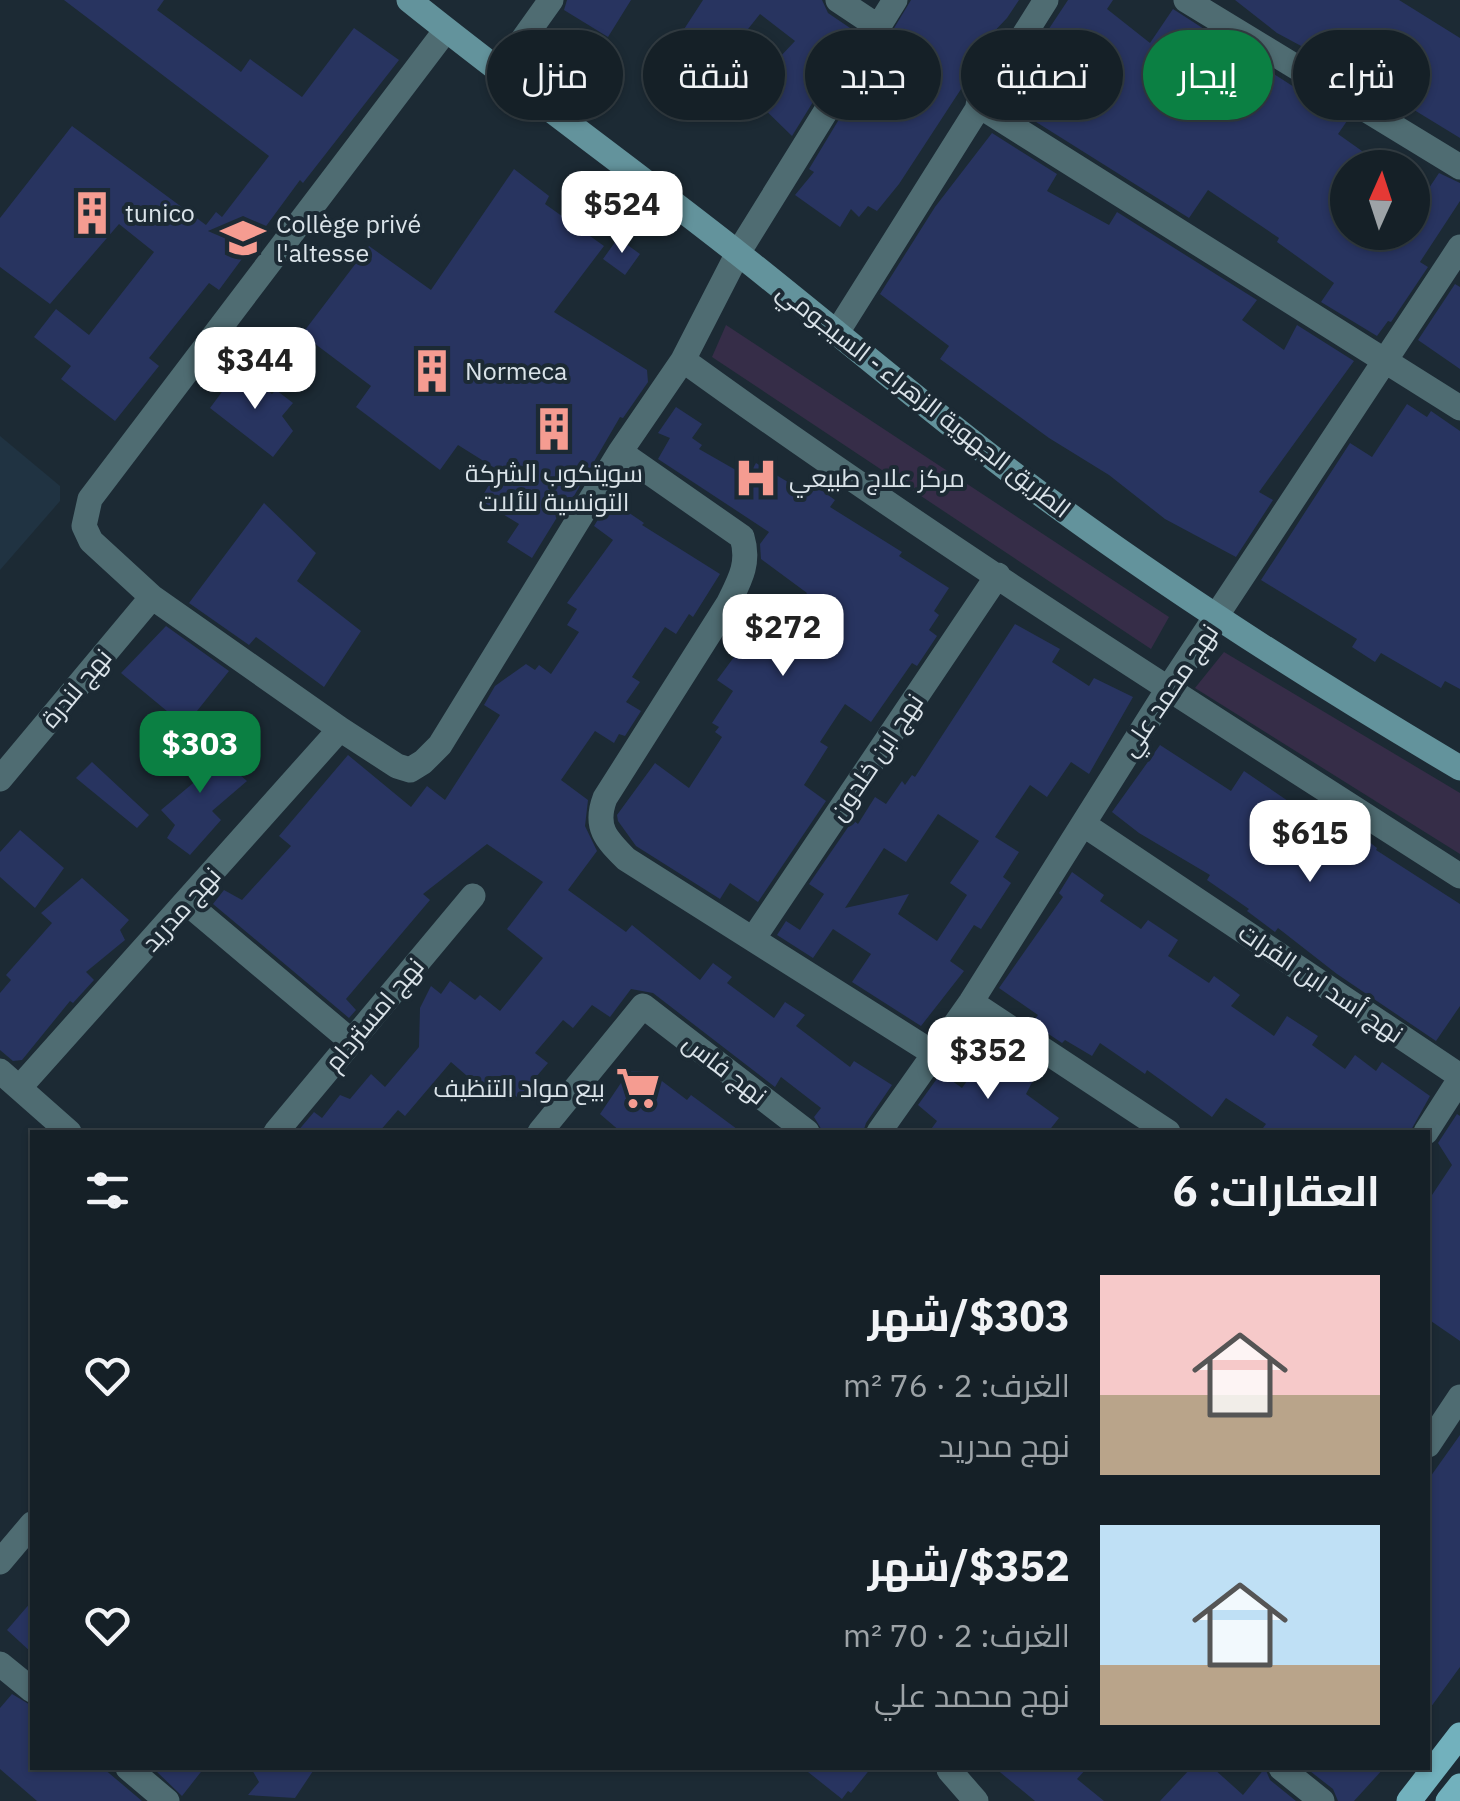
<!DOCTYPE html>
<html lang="ar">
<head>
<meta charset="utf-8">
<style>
  :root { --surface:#152027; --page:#1e282f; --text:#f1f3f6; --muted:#9da3a7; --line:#343e44; --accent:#0b8043 }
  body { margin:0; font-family:"IBM Plex Sans",Cairo,sans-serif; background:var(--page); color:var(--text); direction:rtl; height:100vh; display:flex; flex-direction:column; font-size:38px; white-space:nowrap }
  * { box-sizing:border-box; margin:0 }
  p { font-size:32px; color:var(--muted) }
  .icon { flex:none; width:55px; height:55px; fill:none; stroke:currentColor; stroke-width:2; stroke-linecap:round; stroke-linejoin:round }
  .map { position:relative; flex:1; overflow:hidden; direction:ltr }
  .sheet { position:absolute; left:30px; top:1130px; width:1400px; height:640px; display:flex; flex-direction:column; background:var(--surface); border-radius:0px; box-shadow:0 2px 8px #0004,0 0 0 2px var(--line); direction:rtl }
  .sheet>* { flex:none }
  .top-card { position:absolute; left:30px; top:30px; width:1400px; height:90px; direction:rtl; display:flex; gap:20px }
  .needle { width:65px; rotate:3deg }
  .buttons { position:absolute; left:1330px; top:150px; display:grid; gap:20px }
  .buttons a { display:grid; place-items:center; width:100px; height:100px; border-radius:50%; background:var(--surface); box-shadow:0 2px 8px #0004,0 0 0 2px var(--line); font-size:50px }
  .price { position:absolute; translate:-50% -85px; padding:0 22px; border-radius:20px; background:#fff; color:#222; font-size:32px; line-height:65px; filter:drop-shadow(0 2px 5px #0008) }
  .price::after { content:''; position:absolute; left:50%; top:60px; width:30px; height:22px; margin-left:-15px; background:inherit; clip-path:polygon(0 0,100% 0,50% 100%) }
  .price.active { background:var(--accent); color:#fff }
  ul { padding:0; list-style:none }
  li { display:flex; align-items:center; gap:30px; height:250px; padding:0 50px }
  li span { display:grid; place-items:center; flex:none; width:280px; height:200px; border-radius:0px; color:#555 }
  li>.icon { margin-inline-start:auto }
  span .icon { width:120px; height:120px; fill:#fffc; stroke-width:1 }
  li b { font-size:42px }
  h2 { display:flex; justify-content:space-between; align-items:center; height:120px; padding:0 50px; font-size:42px }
  .chip { padding:0 35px; border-radius:45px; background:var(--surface); box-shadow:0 2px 8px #0004,0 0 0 2px var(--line); font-size:35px; line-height:90px }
  .chip.active { background:var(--accent); color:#fff }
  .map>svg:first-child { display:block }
  .built { fill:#203342 }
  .green { fill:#362d48 }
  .building { fill:#283460; fill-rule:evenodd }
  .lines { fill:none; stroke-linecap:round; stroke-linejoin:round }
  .minor { stroke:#4f6c72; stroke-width:25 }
  .secondary { stroke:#63939c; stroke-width:25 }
  .primary { stroke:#72b1bd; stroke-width:25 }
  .labels { text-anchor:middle; stroke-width:8; stroke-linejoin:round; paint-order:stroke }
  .poi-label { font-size:25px; fill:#dae3e9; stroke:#1c2a34; text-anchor:start }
  .street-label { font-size:25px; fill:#dae3e9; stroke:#1c2a34 }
</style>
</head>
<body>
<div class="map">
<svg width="1460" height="1801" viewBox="0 0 1460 1801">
  <rect width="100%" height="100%" fill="#1c2a34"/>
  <path class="built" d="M0 436 60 486V501L0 570Z"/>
  <path class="green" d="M726 325 1169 617 1151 649 712 357Z
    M1224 652 1460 793V854L1195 688Z"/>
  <path class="building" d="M64 0H164L157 10 241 72 250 59 302 97 354 28 399 60 303 183 300 180 219 290 209 283 149 358 159 366 115 421 61 379 71 366 34 337 56 309 89 335 154 252 119 224 50 304 0 267V218L72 126 206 225 216 212 222 217 269 156Z
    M567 0H631L608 37 564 10Z
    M703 0H822L828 13 856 32 792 136 747 92 795 41 760 14 701 88 685 70 677 74 660 58 677 40Z
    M911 0H1019L1007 18 972 55 980 60 899 184 877 211 868 206 859 217 851 209 840 227 795 195 814 172 809 169Z
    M1068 0H1113L1107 9 1150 43 1173 9 1347 121 1338 134 1386 168H1348V232H1412V186L1425 194 1439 173 1460 183V201L1420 262 1428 267 1391 322 1388 321 1377 336 1321 302 1334 283 1277 242 1279 238 1208 190 1189 218 1017 110 1033 87 1017 77Z
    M1235 0H1399L1460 38V138L1370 83 1277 33Z
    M992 133 1057 174 1047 191 1109 225 1117 212 1257 300 1242 320 1284 350 1297 325 1354 361 1259 492 1273 500 1236 557 1165 519 1109 475 1049 438 940 359 949 346 880 294 935 207Z
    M514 169 549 196 545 204 604 246 554 312 647 370 648 382 623 418 620 417 567 508 564 506 532 558 507 542 519 524 480 500 498 470 458 445 440 470 356 407 371 386 302 334 369 246 431 290Z
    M618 238 640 254 625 275 603 259Z
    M1455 284 1460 287V369L1418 340Z
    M239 369 272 394 276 390 293 403 282 416 293 431 273 457 210 408Z
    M1407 404 1427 417 1431 411 1460 431V689L1445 681 1441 688 1381 653 1375 662 1352 647 1357 639 1261 580 1350 443 1372 457Z
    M676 407 702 424 692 438 702 445 699 449 748 477 756 463 808 494 814 485 835 500 830 507 902 552 899 556 949 588 934 611 939 615 929 630 937 636 917 666 912 663 871 722 845 704 820 742 828 747 804 785 826 801 758 902 730 883 720 899 636 846 618 821 617 815 655 763 689 788 722 737 715 732 719 727 712 723 733 691 717 680 740 649 749 655 761 637 771 644 807 593 761 559 760 544 769 532 658 459 670 438 658 433Z
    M610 500 644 523 642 525 720 574 693 617 689 614 676 634 665 627 632 677 640 682 626 702 641 711 625 736 619 734 614 743 595 731 561 780 588 800 585 826 597 851 568 890 626 932 632 925 700 980 713 963 732 977 727 983 774 1018 785 1002 805 1015 796 1026 850 1067 854 1061 892 1085 866 1123 863 1132H823L814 1117 821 1108 781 1077 775 1087 653 993 631 989 610 1017 592 1005 573 1028 563 1020 535 1053 548 1063 518 1098 504 1086 499 1092 494 1088 489 1095 451 1062 405 1116 398 1110 379 1132H297L314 1112 322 1118 340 1095 350 1099 371 1074 385 1087 419 1047 420 1008 431 986 441 994 450 981 475 1000 480 995 500 1011 543 958 507 929 543 882 487 844 423 894 430 900 346 999 356 1010 349 1018 213 904 224 890 242 900 291 846 279 836 348 755 411 807 427 786 445 800 500 715 484 705 495 686 526 664 535 670 539 665 551 674 579 632 567 625 577 609 567 603 613 540 594 526Z
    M264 503 316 553 297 581 361 631 324 687 256 637 249 645 189 603Z
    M1015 624 1060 649 1052 662 1089 686 1094 678 1133 697 1089 774 1071 762 1047 797 1030 785 995 837 1019 852 1003 877 1011 883 981 929 974 925 950 961 964 971 921 1026 852 982 871 954 833 929 813 958 777 935 786 921 800 930 824 894 809 884 853 820 858 824 875 797 886 804 902 781 905 785 912 775 915 777ZM938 814 979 841 950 883 967 895 937 941 898 914 909 894 845 908 884 848 906 862Z
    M166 626 229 671 185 726 121 673Z
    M197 738 247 781 212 811 221 820 190 855 167 838 175 825 161 810 198 779 175 759Z
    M1160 745 1231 791 1244 771 1329 829 1354 830 1377 848 1376 850 1460 904V1006L1436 1041 1337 974 1278 928 1275 932 1247 911 1249 909 1207 880 1210 875 1139 833 1112 812Z
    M92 762 149 815 137 828 76 778Z
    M20 830 64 868 35 908 0 877V852Z
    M1072 872 1104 895 1100 901 1141 929 1148 920 1178 940 1168 956 1209 983 1214 976 1240 995 1231 1006 1274 1036 1287 1016 1318 1036 1312 1045 1345 1069 1355 1055 1376 1071 1382 1062 1430 1096 1410 1132H1260L1266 1124 1226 1098 1212 1117 1147 1070 1145 1074 1100 1043 1092 1056 1065 1040 1062 1043 1032 1023 1038 1015 999 988 1063 897 1059 893Z
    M82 878 129 920 120 930 125 940 86 972 94 980 73 1003 70 1001 22 1060 13 1061 0 1050V993L11 980 6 975 52 923 41 913Z
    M1024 1056 1040 1067 1026 1094 1059 1118 1048 1132H929L937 1121 918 1105 941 1073 962 1088 983 1058 1009 1077Z
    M629 1071 650 1072 687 1100 691 1095 741 1132H621L600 1114Z
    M1457 1114 1460 1116V1341L1428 1319V1201L1452 1165 1438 1143Z
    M1460 1435V1667L1428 1711V1480Z
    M32 1601V1653L7 1630Z
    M12 1694 32 1706V1768H103L142 1801H37L0 1769V1708Z
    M159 1768H204L182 1796 156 1771Z
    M251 1768H315L295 1798 248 1795 259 1782Z
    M803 1768H871L851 1793 848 1791 842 1799Z
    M995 1768H1087L1077 1779 1104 1801H1035Z
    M1191 1768H1213L1243 1795 1265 1768 1270 1780 1296 1801H1160Z
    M1306 1768H1384L1354 1801H1338L1333 1789Z"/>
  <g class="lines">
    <path class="minor" d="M838 0 877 26
      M1186 0 1460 167
      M446 30 90 499 84 526 91 541 152 597 340 729 397 766 410 770 423 762 440 745 620 452 683 360 738 253 895 0
      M499 73 551 0
      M978 105 1460 408
      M836 334 1046 0
      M683 360C935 542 1198 708 1460 876
      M620 452 742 537C750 563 740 580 728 604L605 798C594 827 606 839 626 859L933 1053
      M0 779 152 597
      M1083 824 1460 1076
      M187 903 351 1041
      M753 939 998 575
      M971 1002 1168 1132
      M0 1071 69 1132
      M20 1087 340 729
      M276 1132 473 896
      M540 1132 643 1006 807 1132
      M879 1132 971 1002 1168 689 1460 247
      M1426 1132 1460 1079
      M1428 1445 1460 1397
      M0 1562 32 1524
      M0 1664 32 1690
      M128 1768 167 1801
      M1281 1768 1322 1801
      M949 1770 976 1801"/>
    <path class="secondary" d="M409 0C517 87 630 168 739 254 830 326 919 402 1011 472 1154 580 1306 677 1460 768"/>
    <path class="primary" d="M1409 1801 1460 1735
      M1448 1801 1460 1786"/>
  </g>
  <defs>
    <g id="building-bare" transform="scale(3.45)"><path d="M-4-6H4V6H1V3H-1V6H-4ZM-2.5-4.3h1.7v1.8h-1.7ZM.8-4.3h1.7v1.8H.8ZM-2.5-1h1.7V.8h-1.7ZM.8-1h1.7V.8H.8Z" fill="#f59c91" stroke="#1c2a34" stroke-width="2.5" paint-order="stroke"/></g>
    <g id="school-bare" transform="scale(3.45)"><path d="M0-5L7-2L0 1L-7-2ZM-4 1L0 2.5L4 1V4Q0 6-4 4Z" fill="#f59c91" stroke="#1c2a34" stroke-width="2.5" paint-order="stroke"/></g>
    <g id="hospital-bare" transform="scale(3.45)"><path d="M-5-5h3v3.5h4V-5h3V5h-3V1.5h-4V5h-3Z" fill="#f59c91" stroke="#1c2a34" stroke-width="2.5" paint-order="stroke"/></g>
    <g id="supermarket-bare" transform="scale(3.45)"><path d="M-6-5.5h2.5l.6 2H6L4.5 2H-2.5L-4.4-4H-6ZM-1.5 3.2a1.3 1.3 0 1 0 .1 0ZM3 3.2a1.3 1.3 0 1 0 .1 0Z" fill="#f59c91" stroke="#1c2a34" stroke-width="2.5" paint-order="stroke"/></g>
  </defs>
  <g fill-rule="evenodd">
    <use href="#building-bare" x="92" y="213"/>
    <use href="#school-bare" x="243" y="238"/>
    <use href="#building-bare" x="432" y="371"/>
    <use href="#building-bare" x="554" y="429"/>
    <use href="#hospital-bare" x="756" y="478"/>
    <use href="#supermarket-bare" x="638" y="1088"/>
  </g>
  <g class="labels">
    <g class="poi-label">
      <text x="125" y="222">tunico</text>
      <text x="276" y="233">Collège privé<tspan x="276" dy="29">l'altesse</tspan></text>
      <text x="465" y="380">Normeca</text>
      <text x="554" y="482" text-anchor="middle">سويتكوب الشركة<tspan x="554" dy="29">التونسية للألات</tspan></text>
      <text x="789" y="487">مركز علاج طبيعي</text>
      <text x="605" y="1097" text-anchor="end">بيع مواد التنظيف</text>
    </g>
    <g class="street-label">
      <text transform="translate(924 400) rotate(38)" y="9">الطريق الجهوية الزهراء - السيجومي</text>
      <text transform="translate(76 688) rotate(-50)" y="9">نهج لندرة</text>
      <text transform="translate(1169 690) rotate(-56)" y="9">نهج محمد علي</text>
      <text transform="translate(876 757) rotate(-56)" y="9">نهج ابن خلدون</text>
      <text transform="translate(181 909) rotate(-48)" y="9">نهج مدريد</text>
      <text transform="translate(1321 983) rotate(34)" y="9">نهج أسد ابن الفرات</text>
      <text transform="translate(374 1014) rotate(-50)" y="9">نهج امستردام</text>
      <text transform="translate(725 1069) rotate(38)" y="9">نهج فاس</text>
    </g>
  </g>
</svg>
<div class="buttons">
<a><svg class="needle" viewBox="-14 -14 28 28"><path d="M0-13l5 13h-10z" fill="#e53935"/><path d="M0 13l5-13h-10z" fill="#9da3a7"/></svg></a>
</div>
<b class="price" style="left:622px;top:256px">$524</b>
<b class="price" style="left:255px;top:412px">$344</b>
<b class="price" style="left:783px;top:679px">$272</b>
<b class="price active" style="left:200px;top:796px">$303</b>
<b class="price" style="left:1310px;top:885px">$615</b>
<b class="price" style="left:988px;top:1102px">$352</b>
<div class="top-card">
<a class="chip">شراء</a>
<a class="chip active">إيجار</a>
<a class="chip">تصفية</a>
<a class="chip">جديد</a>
<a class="chip">شقة</a>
<a class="chip">منزل</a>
</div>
<section class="sheet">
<h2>العقارات: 6<svg class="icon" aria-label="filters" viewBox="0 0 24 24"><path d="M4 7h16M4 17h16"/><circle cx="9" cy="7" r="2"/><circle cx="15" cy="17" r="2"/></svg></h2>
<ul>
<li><span style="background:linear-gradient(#f6c9c9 60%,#b9a48a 0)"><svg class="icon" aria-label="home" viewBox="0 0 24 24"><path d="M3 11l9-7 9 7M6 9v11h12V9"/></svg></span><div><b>$303/شهر</b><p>الغرف: 2 · 76 m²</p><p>نهج مدريد</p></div><svg class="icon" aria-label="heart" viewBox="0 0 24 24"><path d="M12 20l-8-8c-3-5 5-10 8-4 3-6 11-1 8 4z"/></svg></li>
<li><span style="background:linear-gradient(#bfe0f5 70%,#b9a48a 0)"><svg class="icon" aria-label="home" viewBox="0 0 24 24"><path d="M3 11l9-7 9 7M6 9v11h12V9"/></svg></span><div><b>$352/شهر</b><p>الغرف: 2 · 70 m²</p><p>نهج محمد علي</p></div><svg class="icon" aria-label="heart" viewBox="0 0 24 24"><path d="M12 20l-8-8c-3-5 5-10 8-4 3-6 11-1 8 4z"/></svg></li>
</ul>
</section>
</div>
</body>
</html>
